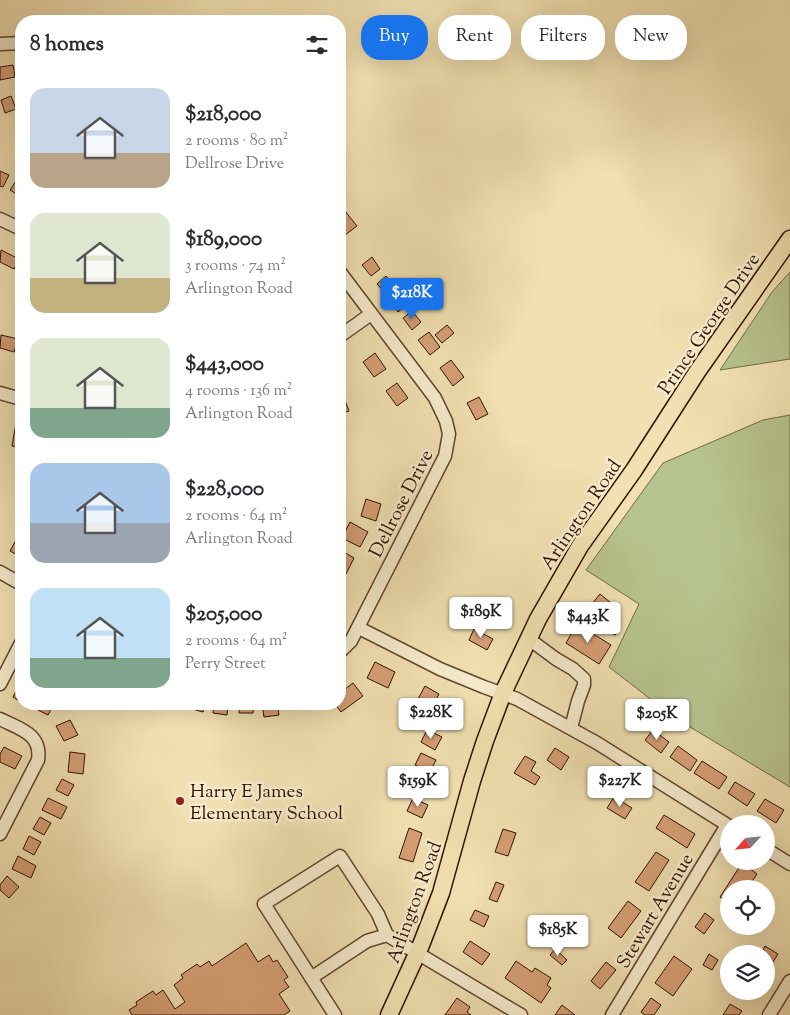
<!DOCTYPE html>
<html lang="en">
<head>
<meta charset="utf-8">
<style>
  :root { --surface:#fff; --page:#f7f7f7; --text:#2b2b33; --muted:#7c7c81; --accent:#1a73e8 }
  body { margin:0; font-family:"Sorts Mill Goudy",serif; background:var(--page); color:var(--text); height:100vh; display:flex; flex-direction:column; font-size:19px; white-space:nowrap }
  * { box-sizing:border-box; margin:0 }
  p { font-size:16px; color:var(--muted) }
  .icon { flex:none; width:28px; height:28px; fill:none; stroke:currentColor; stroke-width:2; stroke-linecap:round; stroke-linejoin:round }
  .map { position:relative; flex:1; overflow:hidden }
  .details { position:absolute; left:15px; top:15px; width:331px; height:695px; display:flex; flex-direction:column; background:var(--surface); border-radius:20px; box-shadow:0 5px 20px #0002 }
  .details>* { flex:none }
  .guide { position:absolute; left:361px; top:15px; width:354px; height:45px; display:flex; gap:10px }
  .needle { width:32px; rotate:243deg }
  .buttons { position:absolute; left:720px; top:815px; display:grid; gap:10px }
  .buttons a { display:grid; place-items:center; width:55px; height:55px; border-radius:50%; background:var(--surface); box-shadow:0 5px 20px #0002; font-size:25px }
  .price { position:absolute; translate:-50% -42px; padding:0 11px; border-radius:5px; background:#fff; color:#222; font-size:16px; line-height:32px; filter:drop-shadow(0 1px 2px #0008) }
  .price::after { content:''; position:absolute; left:50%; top:30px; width:15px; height:11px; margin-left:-8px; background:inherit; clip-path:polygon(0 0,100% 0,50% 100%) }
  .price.selected { background:var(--accent); color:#fff }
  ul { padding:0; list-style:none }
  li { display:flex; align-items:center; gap:15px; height:125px; padding:0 15px }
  li span { display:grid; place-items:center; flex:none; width:140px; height:100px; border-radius:15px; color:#555 }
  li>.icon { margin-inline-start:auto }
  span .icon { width:60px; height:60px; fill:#fffc; stroke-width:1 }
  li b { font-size:21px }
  h2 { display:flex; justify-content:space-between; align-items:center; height:60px; padding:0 15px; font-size:21px }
  .pill { padding:0 18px; border-radius:20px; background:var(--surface); box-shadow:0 5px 20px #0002; font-size:18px; line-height:45px }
  .pill.selected { background:var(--accent); color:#fff }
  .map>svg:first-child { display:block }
  .green { fill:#b7c38e; stroke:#746a48 }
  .building { fill:#d59f74; stroke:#301202 }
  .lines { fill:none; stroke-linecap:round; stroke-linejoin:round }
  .minor-casing { stroke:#60462e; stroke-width:15 }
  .major-casing { stroke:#301202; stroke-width:19 }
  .minor { stroke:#f6ebcc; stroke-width:12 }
  .major { stroke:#f1e0b1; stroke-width:16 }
  .poi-dot { fill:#8f2418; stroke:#f6ebcc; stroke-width:2 }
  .labels { text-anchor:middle; stroke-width:5; stroke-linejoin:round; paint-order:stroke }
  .street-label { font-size:19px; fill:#301202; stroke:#f6ebcc }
  .poi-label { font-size:19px; fill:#301202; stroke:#f6ebcc; text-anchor:start }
</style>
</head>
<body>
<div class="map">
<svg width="790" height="1015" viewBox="0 0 790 1015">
  <rect width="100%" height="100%" fill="#f1e0b1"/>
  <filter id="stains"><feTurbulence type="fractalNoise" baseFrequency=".004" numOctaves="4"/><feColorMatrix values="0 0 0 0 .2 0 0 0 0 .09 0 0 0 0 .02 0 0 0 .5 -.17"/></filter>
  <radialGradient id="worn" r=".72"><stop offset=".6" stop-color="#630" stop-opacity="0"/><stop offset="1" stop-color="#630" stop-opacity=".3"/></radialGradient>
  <path class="green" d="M790 272V359L720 370 772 292Z
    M790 415V787L675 718 609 667 639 604 586 570 663 463 763 420Z"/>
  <path class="building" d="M13 65 15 77 0 80V67Z
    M11 96 16 109 5 113 1 100Z
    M0 171 9 175 3 187 0 186Z
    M16 181 21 184V197L10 190Z
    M345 211 357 226 345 235 340 229V215Z
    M1 250 19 259 14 269 0 262Z
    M372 257 380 269 371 276 362 265Z
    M386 276 394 286 386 294 377 284Z
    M398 293 408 304 398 312 389 300Z
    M412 311 421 322 412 330 403 318Z
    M447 325 454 333 442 343 435 335Z
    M429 332 440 347 430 355 418 340Z
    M1 335 18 339 14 352 0 348Z
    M375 353 386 369 374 377 363 362Z
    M451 360 464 377 453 386 440 368Z
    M397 383 408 398 397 406 386 391Z
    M479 397 488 414 476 420 467 403Z
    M344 398 349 411 340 414V399Z
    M16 423 21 424V447L12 446Z
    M366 499 381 504 376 521 361 516Z
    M350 522 368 532 360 547 342 538Z
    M16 540 21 543V557L10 551Z
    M344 552 354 558 346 574 340 571V555L342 556Z
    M600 594 616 607 610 614 604 610 597 618 587 610Z
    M491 606 503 621 495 628 482 613Z
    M612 621 620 628 615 635 606 629Z
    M577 624 611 645 599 664 566 643Z
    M474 629 493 639 487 650 469 640Z
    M375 662 395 672 388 688 367 678Z
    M21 681V702L13 697Z
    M353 683 363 696 341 712 335 704H340V693Z
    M425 686 439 694 432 706 418 699Z
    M448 698 462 706 456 719 441 711Z
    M42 704H54L48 715 38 710Z
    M191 704H205L203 712 189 708Z
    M214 704H228L227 715 213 713Z
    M240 704H254L253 713H239Z
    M262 704H277L279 715 264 717Z
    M70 720 78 735 64 741 56 726Z
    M427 730 442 737 435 750 421 742Z
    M653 730 669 742 661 753 645 740Z
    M678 746 697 760 690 771 670 757Z
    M4 747 22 756 15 769 0 762V754Z
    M555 748 569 757 561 770 547 760Z
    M70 752 85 754 83 774 68 772Z
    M421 753 436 760 430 772 415 765Z
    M525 756 536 762 531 771 540 777 535 785 514 773Z
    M702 761 727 777 719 789 694 773Z
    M419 777 434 784 429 796 414 789Z
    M62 779 74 785 68 796 56 790Z
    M735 782 755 794 747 806 728 793Z
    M614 797 632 808 625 819 607 808Z
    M48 798 67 807 61 819 42 810Z
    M413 798 428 805 422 818 407 811Z
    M765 799 784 810 776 823 757 811Z
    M664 815 695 834 687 848 656 828Z
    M40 817 51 823 44 835 33 829Z
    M409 828 422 833 413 862 399 858Z
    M503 829 516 833 508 856 495 852Z
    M29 836 41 842 34 855 23 849Z
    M656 852 669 860 649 891 635 882Z
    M18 856 36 866 31 878 12 869Z
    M742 863 757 874 747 889H729V903L720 897Z
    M7 876 19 887 9 898 0 890V885Z
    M496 882 504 885 497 902 489 899Z
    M628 901 641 911 621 938 608 928Z
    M475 910 489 916 484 927 470 920Z
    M705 913 714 920 704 934 695 927Z
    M470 941 490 954 482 965 463 952Z
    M246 943 258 962 269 955 273 962 277 960 288 977 284 980 289 987 279 994 290 1011 284 1015H132L129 1010 137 1005 136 1002 153 991 156 995 163 990 175 1009 185 1002 174 985 183 978 181 975 197 964 200 967 209 961 212 966Z
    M765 946 778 954 766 973V954H761Z
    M555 949 567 960 562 965 550 955Z
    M709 954 718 960 712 970 703 965Z
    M674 956 692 969 673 996 655 983Z
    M516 961 532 972 535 968 551 978 547 985 551 988 541 1003 505 978Z
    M606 962 616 970 600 989 591 981Z
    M457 998 470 1007 467 1012 471 1015H445Z
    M651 998 661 1005 654 1015H645L641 1012Z
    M730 1004 742 1011 739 1015H723Z
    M562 1005 575 1015H555Z"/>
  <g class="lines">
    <g class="minor-casing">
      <path id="minor" d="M0 44 21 43
        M0 219 21 229
        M340 272 435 398 446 421 449 434 445 456 351 641 340 652
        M340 336 371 314
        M0 393 21 399
        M0 572 21 584
        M359 628 440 669 484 687 517 699 597 743 729 826
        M529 639 556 659 573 669 584 679V685L578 701 571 728
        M0 684 21 643
        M0 719C20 729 42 734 38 760L0 834
        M766 849 790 864
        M311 978 367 941 387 935
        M335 1015 264 904 340 856 378 914 387 935 521 1015
        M612 1015 727 825
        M769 1015 790 981"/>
    </g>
    <g class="major-casing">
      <path id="major" d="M389 1015 421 945 441 893 472 781 485 741 503 693 538 619 580 546 634 470 697 372 790 239"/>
    </g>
    <use href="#minor" class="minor"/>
    <use href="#major" class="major"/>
  </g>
  <circle class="poi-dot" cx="180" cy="801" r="5"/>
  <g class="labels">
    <g class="street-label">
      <text transform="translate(708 323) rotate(-56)" y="7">Prince George Drive</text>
      <text transform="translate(400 503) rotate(-63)" y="7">Dellrose Drive</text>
      <text transform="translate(580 514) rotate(-56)" y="7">Arlington Road</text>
      <text transform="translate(413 902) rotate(-70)" y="7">Arlington Road</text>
      <text transform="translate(654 910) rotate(-59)" y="7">Stewart Avenue</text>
    </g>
    <g class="poi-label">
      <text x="190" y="797">Harry E James<tspan x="190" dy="22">Elementary School</tspan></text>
    </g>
  </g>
  <rect width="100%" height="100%" filter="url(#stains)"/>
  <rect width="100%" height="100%" fill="url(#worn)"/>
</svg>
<div class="buttons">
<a><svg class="needle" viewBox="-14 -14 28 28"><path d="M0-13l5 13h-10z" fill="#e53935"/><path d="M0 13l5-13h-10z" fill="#7c7c81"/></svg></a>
<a><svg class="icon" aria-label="locate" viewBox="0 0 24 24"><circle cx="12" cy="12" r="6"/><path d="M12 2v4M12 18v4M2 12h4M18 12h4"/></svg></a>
<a><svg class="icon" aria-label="layers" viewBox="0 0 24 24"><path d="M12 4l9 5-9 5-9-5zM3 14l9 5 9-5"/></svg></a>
</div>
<b class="price selected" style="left:412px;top:320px">$218K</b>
<b class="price" style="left:481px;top:639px">$189K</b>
<b class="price" style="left:588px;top:644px">$443K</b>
<b class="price" style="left:431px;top:740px">$228K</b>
<b class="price" style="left:657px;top:741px">$205K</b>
<b class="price" style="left:418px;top:808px">$159K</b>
<b class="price" style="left:620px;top:808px">$227K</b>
<b class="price" style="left:558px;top:957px">$185K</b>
<div class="guide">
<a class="pill selected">Buy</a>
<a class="pill">Rent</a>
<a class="pill">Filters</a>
<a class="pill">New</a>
</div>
<section class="details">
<h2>8 homes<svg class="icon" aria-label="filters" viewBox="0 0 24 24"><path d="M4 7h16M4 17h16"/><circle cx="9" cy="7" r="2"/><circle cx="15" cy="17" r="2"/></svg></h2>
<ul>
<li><span style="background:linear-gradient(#c9d6e8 65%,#b9a48a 0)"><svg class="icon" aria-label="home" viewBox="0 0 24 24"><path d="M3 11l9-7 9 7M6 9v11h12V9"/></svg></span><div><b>$218,000</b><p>2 rooms · 80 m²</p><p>Dellrose Drive</p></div></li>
<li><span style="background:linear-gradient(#dfe7d0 65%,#c2b280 0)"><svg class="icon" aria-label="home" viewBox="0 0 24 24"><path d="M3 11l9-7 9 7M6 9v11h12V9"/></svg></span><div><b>$189,000</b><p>3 rooms · 74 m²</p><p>Arlington Road</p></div></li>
<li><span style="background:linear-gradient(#dfe7d0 70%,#7fa58c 0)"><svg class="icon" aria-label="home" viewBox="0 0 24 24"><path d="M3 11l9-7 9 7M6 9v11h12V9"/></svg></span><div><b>$443,000</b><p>4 rooms · 136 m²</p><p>Arlington Road</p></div></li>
<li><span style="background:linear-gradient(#a9c7e8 60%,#9aa5b1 0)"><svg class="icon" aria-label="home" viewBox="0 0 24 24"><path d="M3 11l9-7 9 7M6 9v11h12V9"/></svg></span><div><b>$228,000</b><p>2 rooms · 64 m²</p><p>Arlington Road</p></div></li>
<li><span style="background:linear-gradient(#bfe0f5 70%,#7fa58c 0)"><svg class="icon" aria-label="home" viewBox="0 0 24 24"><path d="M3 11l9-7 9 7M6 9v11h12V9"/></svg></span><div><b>$205,000</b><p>2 rooms · 64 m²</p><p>Perry Street</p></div></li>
</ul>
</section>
</div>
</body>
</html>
